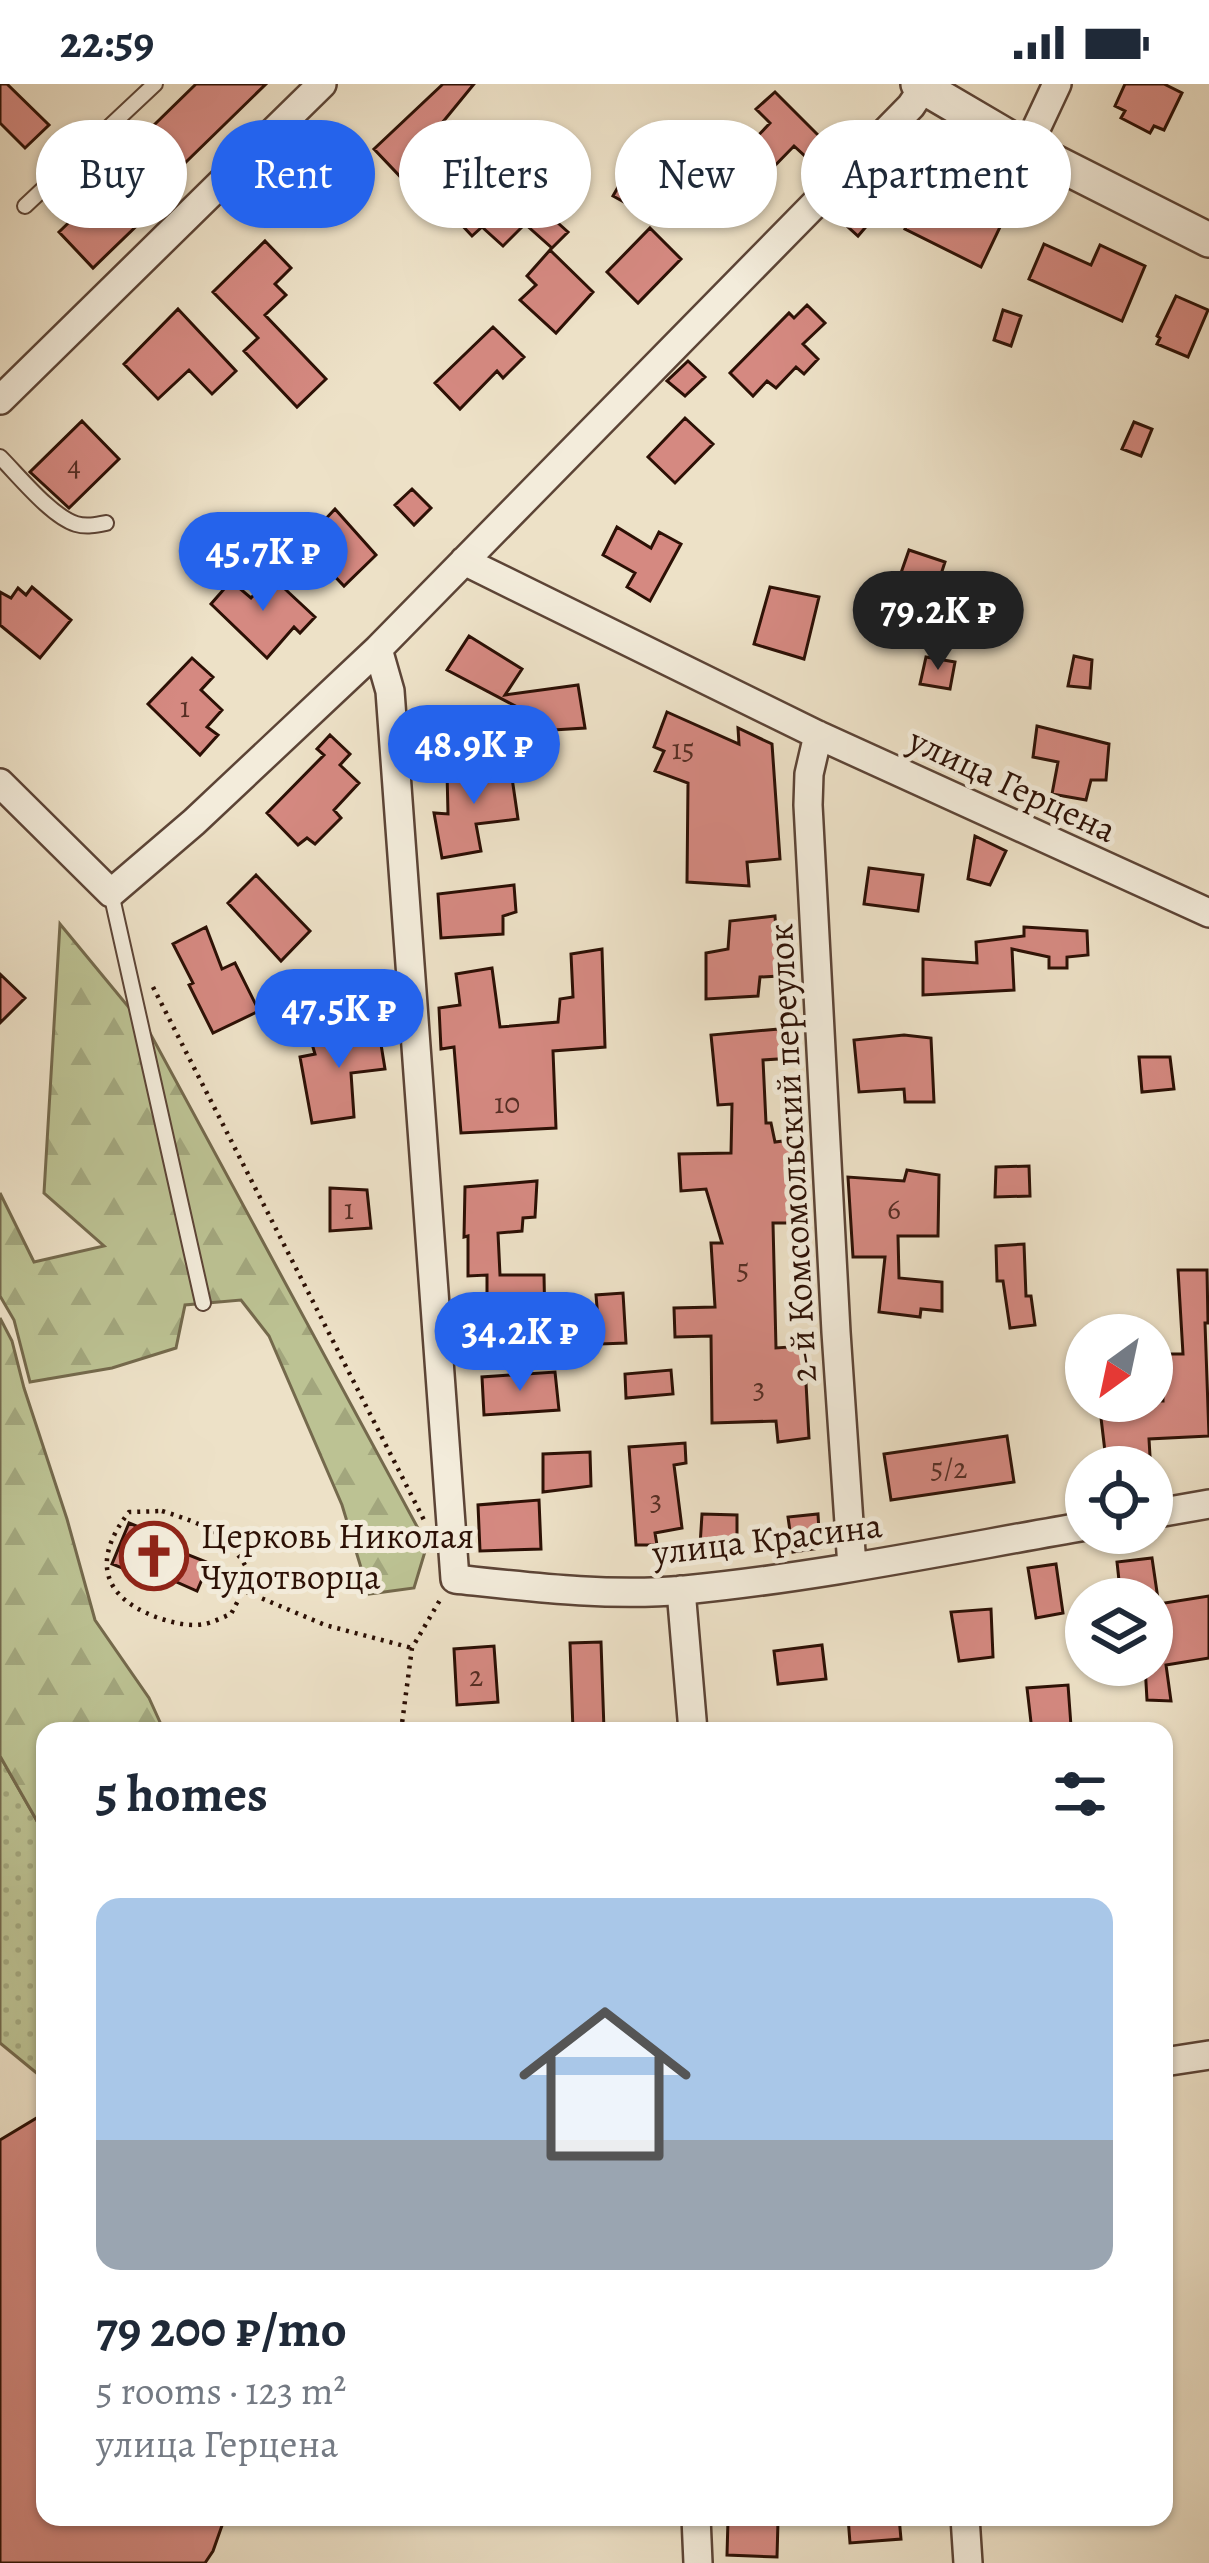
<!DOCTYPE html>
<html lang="en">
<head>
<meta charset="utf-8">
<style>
  :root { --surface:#fff; --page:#f2f2f3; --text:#1f2937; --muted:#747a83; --accent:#2563eb }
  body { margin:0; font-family:Alegreya,serif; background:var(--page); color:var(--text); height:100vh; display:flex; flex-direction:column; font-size:45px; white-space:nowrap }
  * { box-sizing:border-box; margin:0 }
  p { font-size:39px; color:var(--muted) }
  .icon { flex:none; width:66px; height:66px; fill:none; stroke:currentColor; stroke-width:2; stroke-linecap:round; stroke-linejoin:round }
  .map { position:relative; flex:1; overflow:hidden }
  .details { position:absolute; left:36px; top:1638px; width:1137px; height:804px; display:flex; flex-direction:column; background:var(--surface); border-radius:24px; box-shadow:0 3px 9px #0004 }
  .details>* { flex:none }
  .top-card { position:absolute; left:36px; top:36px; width:1137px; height:108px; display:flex; gap:24px }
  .needle { width:78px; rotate:213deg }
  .tools { position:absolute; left:1065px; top:1230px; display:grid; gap:24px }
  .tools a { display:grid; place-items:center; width:108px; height:108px; border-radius:50%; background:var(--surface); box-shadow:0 3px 9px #0004; font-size:60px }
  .price { position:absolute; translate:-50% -102px; padding:0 27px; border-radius:42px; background:var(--accent); color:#fff; font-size:39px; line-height:78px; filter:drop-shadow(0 3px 6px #0008) }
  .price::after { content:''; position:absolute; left:50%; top:72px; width:36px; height:27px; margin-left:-18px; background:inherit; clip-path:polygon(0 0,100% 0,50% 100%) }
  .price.on { background:#222; color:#fff }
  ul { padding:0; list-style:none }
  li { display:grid; align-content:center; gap:24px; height:636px; padding:0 60px }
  li span { display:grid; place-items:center; height:372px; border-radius:24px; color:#555 }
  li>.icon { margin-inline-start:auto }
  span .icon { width:216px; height:216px; fill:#fffc; stroke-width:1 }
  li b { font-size:51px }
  h2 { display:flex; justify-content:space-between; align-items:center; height:144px; padding:0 60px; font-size:51px }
  .tag { padding:0 42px; border-radius:54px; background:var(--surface); box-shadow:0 3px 9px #0004; font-size:42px; line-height:108px }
  .tag.on { background:var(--accent); color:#fff }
  .status { display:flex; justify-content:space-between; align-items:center; height:84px; padding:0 60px; background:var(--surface); direction:ltr }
  .status svg { height:33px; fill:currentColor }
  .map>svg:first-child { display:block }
  .grass { fill:url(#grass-dots); stroke:#74694c; stroke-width:3 }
  .forest { fill:url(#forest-firs); stroke:#74694c; stroke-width:3 }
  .building { fill:#d58981; stroke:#2c1005; stroke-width:3 }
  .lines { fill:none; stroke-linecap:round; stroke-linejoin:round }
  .service-casing { stroke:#5c4436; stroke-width:18 }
  .minor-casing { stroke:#5c4436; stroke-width:32 }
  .tertiary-casing { stroke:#5c4436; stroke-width:38 }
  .path { stroke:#2c1005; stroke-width:4.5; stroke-dasharray:3 6; stroke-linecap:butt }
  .service { stroke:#f3ecdb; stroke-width:14 }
  .minor { stroke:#f3ecdb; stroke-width:27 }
  .tertiary { stroke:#f3ecdb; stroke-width:33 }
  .labels { text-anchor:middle; stroke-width:10; stroke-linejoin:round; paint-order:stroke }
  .number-label { font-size:30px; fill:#562e24 }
  .street-label { font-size:36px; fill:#2c1005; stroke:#f3ecdb }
  .poi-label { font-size:36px; fill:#2c1005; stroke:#f3ecdb; text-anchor:start }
</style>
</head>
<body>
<div class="status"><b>22:59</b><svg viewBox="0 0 49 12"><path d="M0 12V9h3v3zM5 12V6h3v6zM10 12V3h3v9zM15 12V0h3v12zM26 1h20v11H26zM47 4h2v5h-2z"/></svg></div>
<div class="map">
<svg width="1209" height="2479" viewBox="0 0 1209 2479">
  <defs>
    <pattern id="grass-dots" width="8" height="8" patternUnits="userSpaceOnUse" patternTransform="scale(3)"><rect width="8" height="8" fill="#bcc293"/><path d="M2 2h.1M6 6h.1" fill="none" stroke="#a2a67d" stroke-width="1.8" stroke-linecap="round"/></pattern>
    <pattern id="forest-firs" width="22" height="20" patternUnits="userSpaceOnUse" patternTransform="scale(3)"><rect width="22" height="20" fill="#bcc293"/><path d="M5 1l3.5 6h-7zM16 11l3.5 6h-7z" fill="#a2a67d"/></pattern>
  </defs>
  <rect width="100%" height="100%" fill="#ede1c7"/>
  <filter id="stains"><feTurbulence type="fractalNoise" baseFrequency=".00167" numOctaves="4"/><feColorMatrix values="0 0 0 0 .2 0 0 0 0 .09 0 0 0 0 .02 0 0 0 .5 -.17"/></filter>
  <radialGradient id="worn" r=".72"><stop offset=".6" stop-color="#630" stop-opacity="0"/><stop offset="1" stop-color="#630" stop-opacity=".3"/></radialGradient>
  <path class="grass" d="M0 1672 45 1751V1986L39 1991 0 1959Z"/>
  <path class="forest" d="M60 840 150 949 427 1461 414 1504 369 1510 342 1421 269 1252 241 1216 185 1221 176 1264 112 1284 30 1298 14 1236 0 1212V1109L34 1178 104 1162 44 1109Z
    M0 1234 12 1257 24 1304 67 1435 95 1536 149 1614 164 1647H45V1751L0 1672Z"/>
  <path class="building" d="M0 0H7L49 41 25 64 0 39Z
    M196 0H266L145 118 153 126 93 184 59 148 118 91 111 83Z
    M443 0H474L433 50 450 68 412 105 374 65Z
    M1125 0H1164L1182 9 1164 46 1154 42 1150 49 1121 34 1125 27 1115 22Z
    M775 8 821 54 805 72 794 62 761 96 737 74 770 39 756 25Z
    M634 75 667 94 644 129 613 112Z
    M925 104 1001 141 981 183 905 145Z
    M521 106 568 148 552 164 525 140 503 162 482 143 472 152 459 138 481 116 497 132Z
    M857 114 877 130 858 152 838 134Z
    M650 144 681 175 638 219 607 188Z
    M265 157 291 184 275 200 286 211 265 231 326 295 297 323 244 267 258 254 213 208Z
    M1044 160 1091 181 1100 161 1145 182 1122 237 1029 195Z
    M550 166 593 208 556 249 520 216 536 201 527 192Z
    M1176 212 1208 226 1188 273 1157 260 1160 254 1157 252Z
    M807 221 825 239 803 260 818 275 804 290 796 283 776 304 767 297 753 312 730 289 789 229 794 234Z
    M178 225 236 287 212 310 189 286 158 315 124 280Z
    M1003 226 1021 232 1011 262 994 256Z
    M493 243 524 273 503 294 497 287 460 325 435 299Z
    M688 277 705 293 685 312 667 297Z
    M685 334 713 360 675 399 648 373Z
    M82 337 119 375 69 424 30 388Z
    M1134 338 1152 345 1141 372 1122 365Z
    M412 405 431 424 414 441 395 421Z
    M335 425 376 471 344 502 303 459Z
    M617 443 651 464 659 448 681 460 650 517 627 503 635 489 603 471Z
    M909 466 945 478 931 521 894 509Z
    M271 492 315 533 300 549 294 543 267 574 211 520 231 497 251 514Z
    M32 503 71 536 40 574 0 541V508L11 514 18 504 26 511Z
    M770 503 819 513 804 575 754 560Z
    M469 552 522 585 505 611 578 601 585 644 520 648 521 625 447 586Z
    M1074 572 1092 576 1090 604 1068 602Z
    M926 573 955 578 950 605 920 600Z
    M192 574 213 593 201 606 222 626 207 643 218 651 200 671 148 620Z
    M667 628 739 660 738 644 772 660 780 775 747 778 749 802 687 798 688 699 655 687 664 667 654 663Z
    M1037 642 1109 660 1106 696H1091L1086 716 1052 710 1058 678 1033 673Z
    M330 651 350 670 340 681 359 699 334 726 341 734 315 760 307 754 298 761 267 729 324 671 317 665Z
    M510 680 518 735 476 740 481 767 442 774 434 729 448 730 447 687Z
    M975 752 1006 767 990 801 968 795Z
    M869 784 923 791 918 827 864 820Z
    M256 791 310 847 281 877 228 819Z
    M514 801 516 828 503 832V850L441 854 438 810Z
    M775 832 779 892 760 893 758 912 706 915V869L728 865 730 837Z
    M206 843 222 885 235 879 259 927 213 949 189 901 193 899 173 860Z
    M1024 843 1087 847 1088 871 1067 873V884H1049V873L1012 865 1014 906 923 911V875L977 879 976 858 1024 852Z
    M602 865 605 963 553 967 556 1044 461 1049 454 963 441 965 439 924 460 921 456 890 492 884 500 943 558 938 560 915 573 913 571 870Z
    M0 890 25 914 0 939Z
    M378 942 385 985 351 989 354 1033 312 1039 300 973 315 970 310 953Z
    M791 944 793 974 763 976 766 1039H771L775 1058 799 1055 805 1139H773L776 1264 804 1262 809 1354 778 1358 776 1337 712 1339 711 1252 675 1253 674 1224 715 1223 711 1159H722L706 1105 681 1107 679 1070 731 1069 732 1020 718 1021 711 951Z
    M904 951 931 954 934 1018H905L904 1005 859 1008 854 956Z
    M1139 973H1170L1174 1005 1142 1008Z
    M1029 1082 1030 1112 995 1113 996 1083Z
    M907 1086 939 1091 938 1152H898L899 1194 942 1198V1227L921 1225 920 1233 879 1228 885 1173H853L848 1093 904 1097Z
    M537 1097 535 1133 523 1134 522 1147 498 1149 500 1191H544L545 1241H487V1191L468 1192V1152L464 1153 465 1103Z
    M330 1104 367 1106 371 1144 330 1147Z
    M1024 1160 1026 1212H1031L1035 1241 1010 1244 1003 1197H997L996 1162Z
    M1178 1186H1207L1208 1239H1205L1209 1352 1149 1355 1150 1372 1106 1376 1099 1317H1163L1162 1270H1183Z
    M623 1209 626 1259 600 1260 596 1211Z
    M671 1286 673 1310 626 1314 625 1290Z
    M555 1288 559 1326 484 1331 482 1293Z
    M1007 1352 1014 1398 891 1416 884 1370Z
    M685 1359 686 1379 674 1381 682 1444 655 1449 657 1461H636L629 1363Z
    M590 1368 591 1402 543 1408V1370Z
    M539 1416 541 1465 480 1467 478 1421Z
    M702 1430 737 1431V1460L700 1462Z
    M818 1430 820 1464 793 1468 788 1433Z
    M129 1439 179 1459 176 1466 209 1479 197 1507 165 1493 162 1500 112 1480Z
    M1152 1474 1158 1515H1121L1117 1478Z
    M1056 1480 1063 1529 1036 1534 1028 1484Z
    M1209 1512V1574L1166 1581 1171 1617 1147 1616 1145 1581H1152V1521Z
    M991 1525 993 1573 959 1577 951 1528Z
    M601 1558 604 1646 573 1647 570 1559Z
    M822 1561 826 1595 778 1600 774 1567Z
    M494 1562 498 1618 457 1621 454 1565Z
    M1068 1601 1071 1642 1032 1647 1027 1604Z
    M45 2029V2433H225L213 2467 205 2479H0V2056Z
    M848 2433H899L901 2455 850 2459Z
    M728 2436 778 2437 777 2473 727 2471Z"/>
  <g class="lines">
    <g class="service-casing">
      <path id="service" d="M25 122 155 0
        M0 373C19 392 51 432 76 440 86 443 96 441 106 439
        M111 809 203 1219"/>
    </g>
    <g class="minor-casing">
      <path id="minor" d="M1027 64 1057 0
        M0 316 322 0
        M464 477 818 651 1209 829
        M378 565 390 607 455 1495C530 1503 609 1513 685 1506 819 1493 953 1465 1086 1442
        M818 651 809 690 808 721 836 1248 852 1483
        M0 699 111 809 194 738 378 565 911 22 923 4
        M1152 1430 1209 1420
        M681 1506 693 1647
        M1164 1978 1209 1971
        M696 2433 698 2479
        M965 2433 968 2479"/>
    </g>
    <g class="tertiary-casing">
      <path id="tertiary" d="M918 0 1027 64 1209 156"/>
    </g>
    <path class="path" d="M153 903 425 1438
      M162 1427C204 1440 230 1450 251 1492L231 1530C223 1533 212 1539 204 1540 188 1543 170 1538 156 1533 100 1512 93 1474 129 1428Z
      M204 1490 325 1541 412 1564
      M401 1647 412 1564 440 1516"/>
    <use href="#service" class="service"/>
    <use href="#minor" class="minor"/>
    <use href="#tertiary" class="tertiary"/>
  </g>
  <defs>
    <g id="church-ring" transform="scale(3.45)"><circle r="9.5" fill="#f3ecdb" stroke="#8f2418" stroke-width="1.5"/><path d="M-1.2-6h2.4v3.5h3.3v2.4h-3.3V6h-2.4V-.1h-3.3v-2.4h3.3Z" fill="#8f2418"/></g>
  </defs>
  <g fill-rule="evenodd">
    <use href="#church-ring" x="154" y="1472"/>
  </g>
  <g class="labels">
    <g class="number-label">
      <text x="74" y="392">4</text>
      <text x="185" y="633">1</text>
      <text x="683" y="675">15</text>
      <text x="507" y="1029">10</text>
      <text x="349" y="1135">1</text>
      <text x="894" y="1135">6</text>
      <text x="743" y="1195">5</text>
      <text x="759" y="1314">3</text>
      <text x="949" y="1394">5/2</text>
      <text x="656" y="1426">3</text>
      <text x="476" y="1602">2</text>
    </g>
    <g class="street-label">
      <text transform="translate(1013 700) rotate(25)" y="13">улица Герцена</text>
      <text transform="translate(791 1069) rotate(-93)" y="13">2-й Комсомольский переулок</text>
      <text transform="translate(767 1454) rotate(-7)" y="13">улица Красина</text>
    </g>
    <g class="poi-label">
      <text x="201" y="1464">Церковь Николая<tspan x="201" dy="41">Чудотворца</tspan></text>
    </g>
  </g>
  <rect width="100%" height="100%" filter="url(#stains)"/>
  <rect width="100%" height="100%" fill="url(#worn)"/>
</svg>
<div class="tools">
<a><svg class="needle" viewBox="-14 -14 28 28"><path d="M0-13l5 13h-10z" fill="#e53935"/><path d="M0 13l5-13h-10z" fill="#747a83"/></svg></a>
<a><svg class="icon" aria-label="locate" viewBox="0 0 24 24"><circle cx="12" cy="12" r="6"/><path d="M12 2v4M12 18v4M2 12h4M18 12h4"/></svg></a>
<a><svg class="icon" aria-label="layers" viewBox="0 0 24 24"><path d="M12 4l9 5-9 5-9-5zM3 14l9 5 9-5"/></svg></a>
</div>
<b class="price" style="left:263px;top:530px">45.7K ₽</b>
<b class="price on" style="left:938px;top:589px">79.2K ₽</b>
<b class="price" style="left:474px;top:723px">48.9K ₽</b>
<b class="price" style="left:339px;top:987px">47.5K ₽</b>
<b class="price" style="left:520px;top:1310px">34.2K ₽</b>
<div class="top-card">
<a class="tag">Buy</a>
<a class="tag on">Rent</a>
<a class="tag">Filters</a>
<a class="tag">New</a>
<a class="tag">Apartment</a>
</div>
<section class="details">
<h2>5 homes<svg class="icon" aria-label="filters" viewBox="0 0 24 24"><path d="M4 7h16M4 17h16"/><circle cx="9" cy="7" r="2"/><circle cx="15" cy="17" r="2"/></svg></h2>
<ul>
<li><span style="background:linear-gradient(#a9c7e8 65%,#9aa5b1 0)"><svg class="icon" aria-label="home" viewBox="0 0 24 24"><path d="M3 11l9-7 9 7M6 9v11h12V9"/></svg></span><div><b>79 200 ₽/mo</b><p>5 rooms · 123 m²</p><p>улица Герцена</p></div></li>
</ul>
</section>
</div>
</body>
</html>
